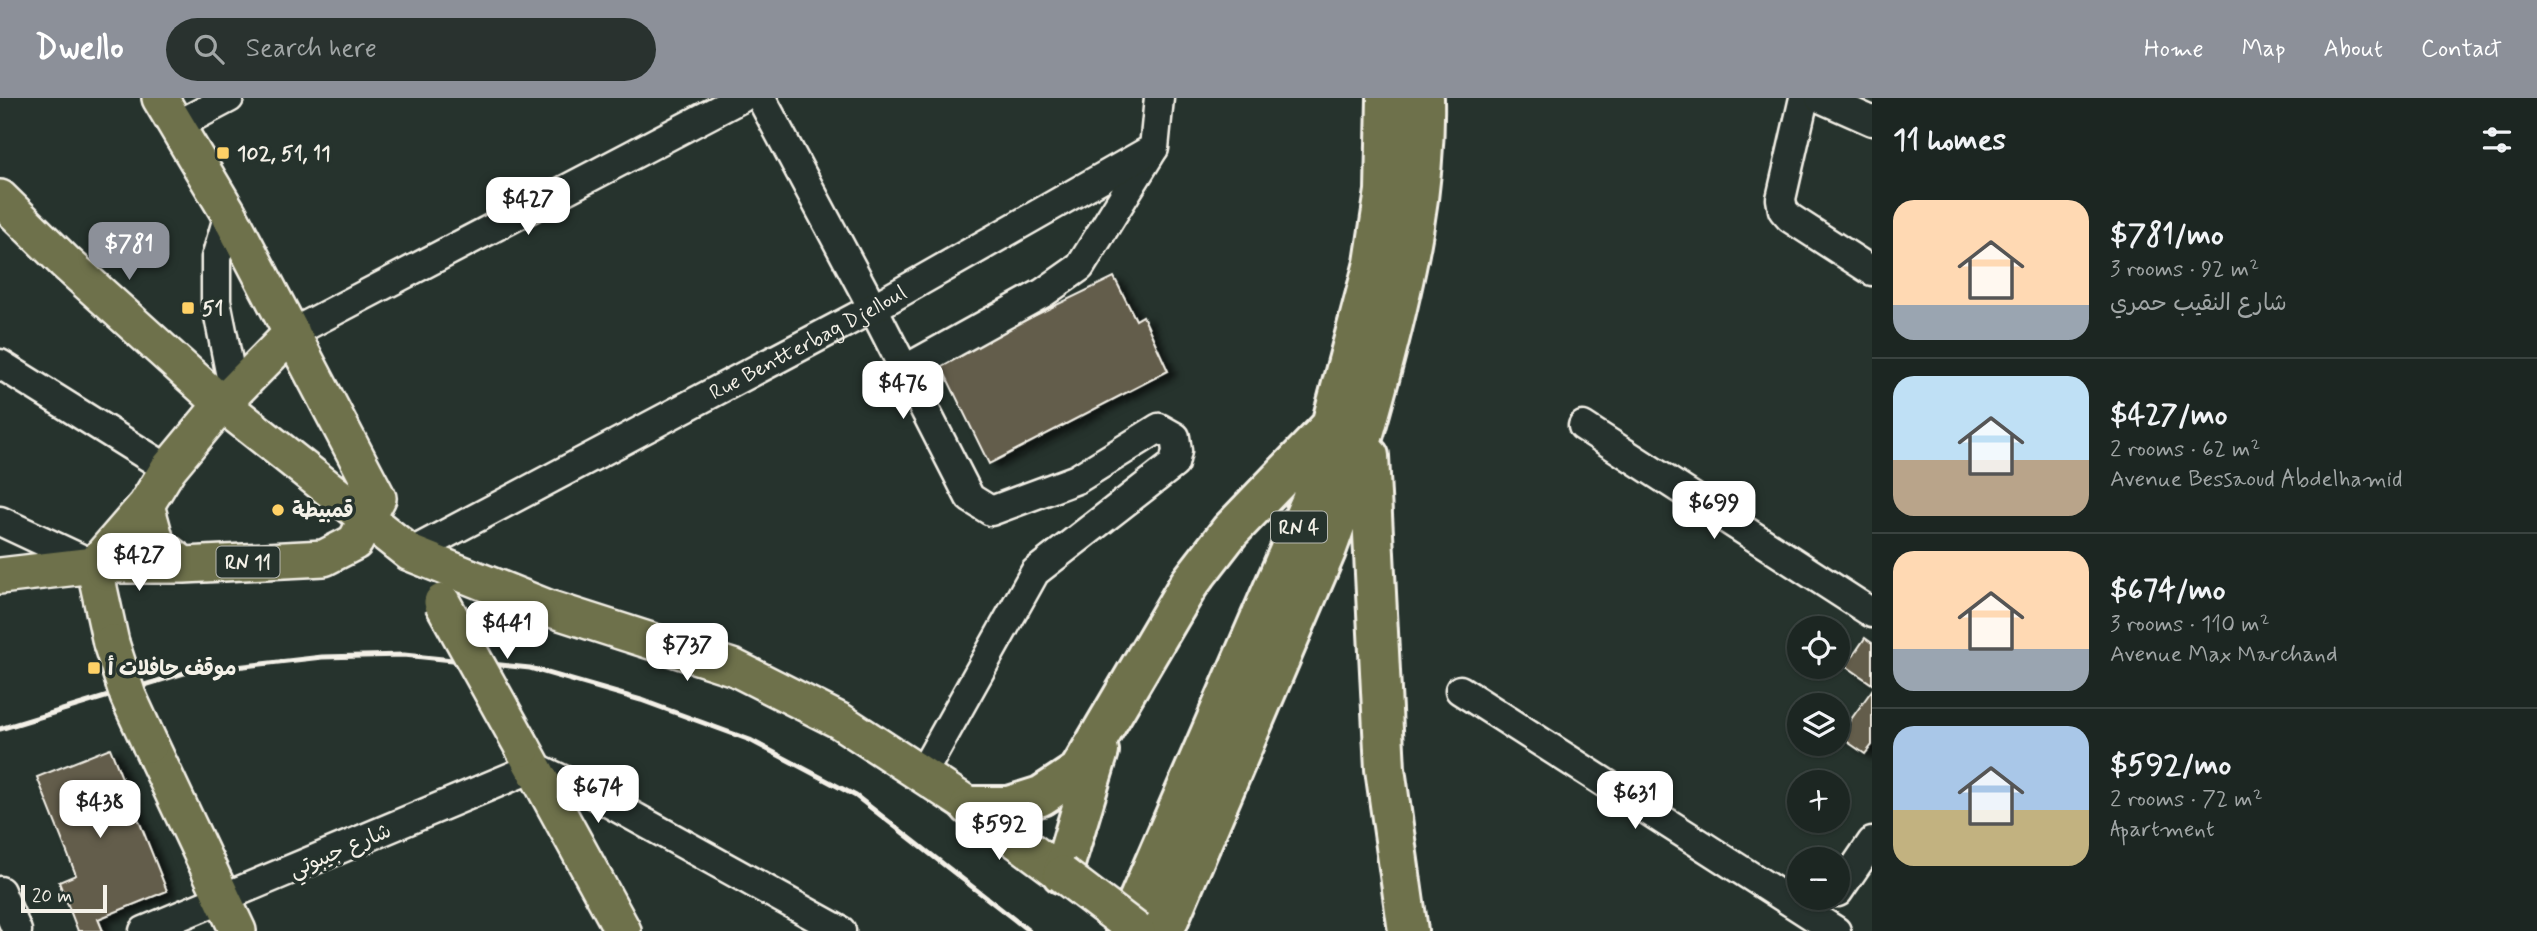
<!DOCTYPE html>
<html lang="en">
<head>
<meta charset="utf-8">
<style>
  :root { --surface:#1c2622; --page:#29322f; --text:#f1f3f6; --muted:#a0a5a5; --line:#3a4340; --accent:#8c9099 }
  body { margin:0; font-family:Mynerve,"Playpen Sans Arabic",sans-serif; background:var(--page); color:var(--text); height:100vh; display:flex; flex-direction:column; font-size:26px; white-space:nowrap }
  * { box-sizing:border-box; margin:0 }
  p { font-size:23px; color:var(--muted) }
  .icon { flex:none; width:38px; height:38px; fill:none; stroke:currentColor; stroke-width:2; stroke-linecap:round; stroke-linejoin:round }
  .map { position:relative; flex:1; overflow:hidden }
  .sheet { display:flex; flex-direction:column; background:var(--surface); width:665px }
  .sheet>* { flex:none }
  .tools { position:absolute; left:1787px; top:518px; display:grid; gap:14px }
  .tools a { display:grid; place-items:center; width:63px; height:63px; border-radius:50%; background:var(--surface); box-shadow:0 2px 5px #0004,0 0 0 2px var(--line); font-size:35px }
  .scale { position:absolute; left:21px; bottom:18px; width:86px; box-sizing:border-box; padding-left:7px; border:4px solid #f4f1e8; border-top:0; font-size:19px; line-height:24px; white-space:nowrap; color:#f4f1e8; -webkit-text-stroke:5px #26332d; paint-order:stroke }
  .price { position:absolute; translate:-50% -60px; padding:0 16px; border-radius:14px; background:#fff; color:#222; font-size:23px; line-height:46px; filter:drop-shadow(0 2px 4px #0008) }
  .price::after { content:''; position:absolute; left:50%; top:42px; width:21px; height:16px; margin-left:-10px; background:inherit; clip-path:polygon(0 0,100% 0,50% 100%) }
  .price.active { background:var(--accent); color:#fff }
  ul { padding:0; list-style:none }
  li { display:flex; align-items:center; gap:21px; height:175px; padding:0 21px }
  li+li { border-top:2px solid var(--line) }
  li span { display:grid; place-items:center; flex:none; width:196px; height:140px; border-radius:21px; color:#555 }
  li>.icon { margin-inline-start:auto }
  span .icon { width:84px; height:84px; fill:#fffc; stroke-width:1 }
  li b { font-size:30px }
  h2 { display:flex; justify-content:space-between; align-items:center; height:84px; padding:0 21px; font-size:30px }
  header { display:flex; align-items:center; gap:42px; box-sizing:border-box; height:98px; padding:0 35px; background:var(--accent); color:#fff }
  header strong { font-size:33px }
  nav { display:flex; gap:38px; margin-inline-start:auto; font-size:24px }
  .search { width:490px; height:63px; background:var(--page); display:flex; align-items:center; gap:18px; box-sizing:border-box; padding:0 24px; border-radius:38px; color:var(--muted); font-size:26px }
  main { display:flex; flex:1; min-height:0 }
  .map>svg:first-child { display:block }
  .building { fill:#645d4c; stroke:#f4f1e8; stroke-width:2; filter:url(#shadow) }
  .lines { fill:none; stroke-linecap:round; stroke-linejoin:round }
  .minor-casing { stroke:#f4f1e8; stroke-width:33 }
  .major-casing { stroke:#f4f1e8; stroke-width:40 }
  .highway-casing { stroke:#f4f1e8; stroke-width:44 }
  .minor { stroke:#26332d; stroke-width:28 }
  .major { stroke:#6e714b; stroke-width:35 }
  .highway { stroke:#6e714b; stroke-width:38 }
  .rail { stroke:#f4f1e8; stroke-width:5 }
  .major-bridge-casing { stroke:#f4f1e8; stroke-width:40; stroke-linecap:butt }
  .major-bridge { stroke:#6e714b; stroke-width:35 }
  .poi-dot { fill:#ffd166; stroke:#26332d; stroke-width:2.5 }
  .labels { text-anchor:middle; stroke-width:7; stroke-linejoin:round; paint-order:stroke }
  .shield { fill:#26332d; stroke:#b6b8b0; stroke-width:2 }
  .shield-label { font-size:19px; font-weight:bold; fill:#f4f1e8 }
  .poi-label { font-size:21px; font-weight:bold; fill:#f4f1e8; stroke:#26332d; text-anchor:start }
  .street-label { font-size:21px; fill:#f4f1e8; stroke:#26332d }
</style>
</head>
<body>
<header>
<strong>Dwello</strong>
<div class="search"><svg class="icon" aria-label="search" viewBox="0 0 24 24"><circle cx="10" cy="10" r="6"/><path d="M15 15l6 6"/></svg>Search here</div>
<nav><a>Home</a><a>Map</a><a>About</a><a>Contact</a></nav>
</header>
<main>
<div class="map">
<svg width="1872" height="833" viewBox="0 0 1872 833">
  <defs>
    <filter id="shadow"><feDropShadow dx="8" dy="4.5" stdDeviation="3.5" flood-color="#0009"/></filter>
  </defs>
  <rect width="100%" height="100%" fill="#26332d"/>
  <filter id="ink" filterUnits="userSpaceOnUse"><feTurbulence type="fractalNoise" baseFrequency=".0143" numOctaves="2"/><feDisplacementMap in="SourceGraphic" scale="14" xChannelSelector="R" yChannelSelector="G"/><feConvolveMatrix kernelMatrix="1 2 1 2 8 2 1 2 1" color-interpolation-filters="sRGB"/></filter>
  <g filter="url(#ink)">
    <path class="building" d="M1114 179 1136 222 1143 218 1168 273 989 366 939 264Z
      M1865 540 1872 545V586L1846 568Z
      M1872 592V647L1865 656 1839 638Z
      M110 650 167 793 98 821 103 833H78L59 784 76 777 37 679Z"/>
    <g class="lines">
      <g class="minor-casing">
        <g id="minor">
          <path d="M761 0 873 210 970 400 991 413 1077 381 1159 330 1175 339 1177 353 1174 366 1035 474 922 676"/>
          <path d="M1804 0 1781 101 1783 112 1790 120 1872 173"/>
          <path d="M1820 0 1872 23"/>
          <path d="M176 28 229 0"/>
          <path d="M229 116 216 160V203L234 294"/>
          <path d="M292 235 741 0"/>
          <path d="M0 266 168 371"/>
          <path d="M904 272 1043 195 1080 169 1152 53"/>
          <path d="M1583 328 1872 515"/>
          <path d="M0 423 94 467"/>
          <path id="s1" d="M410 455 873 210 1154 50 1159 0"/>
          <path d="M1460 592 1836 833"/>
          <path d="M0 793 17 833"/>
          <path d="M1838 794 1872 744"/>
          <path d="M144 833 535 669 593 696 841 833"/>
        </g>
      </g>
      <g class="major-casing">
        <path id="major" d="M0 100 65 164 222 306 410 455 548 510 735 570 840 623 970 708 1062 776
          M146 407 157 447 184 467 324 460 355 444 378 400 229 116 160 0
          M94 467 146 407 168 371 222 306 292 235
          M94 467 111 545
          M0 478 94 467H184
          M150 646 238 833
          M523 650 623 833"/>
      </g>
      <g class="highway-casing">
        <path id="highway" d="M1369 358 1385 671 1408 833
          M970 708H1009L1041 698 1079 673 1189 486 1230 433 1330 329
          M1062 776 1099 653
          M1125 833 1311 403 1374 165 1385 93 1387 0
          M1164 833 1326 453C1350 389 1368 324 1385 258 1407 173 1426 89 1424 0"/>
      </g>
      <use href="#minor" class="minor"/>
      <use href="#major" class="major"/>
      <use href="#highway" class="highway"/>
      <path class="rail" d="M0 631 184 575 322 559 404 557 530 570 641 602 750 642 856 698 1029 833"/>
      <g class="major-bridge-casing">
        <path id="major-bridge" d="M442 504 523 650
          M111 545 128 598 150 646
          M1062 776 1137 833"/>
      </g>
      <use href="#major-bridge" class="major-bridge"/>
    </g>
  </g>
  <g class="poi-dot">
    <rect x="216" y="48" width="14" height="14" rx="3.5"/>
    <rect x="181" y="203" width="14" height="14" rx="3.5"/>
    <circle cx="278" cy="412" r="7"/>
    <rect x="87" y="563" width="14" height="14" rx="3.5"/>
  </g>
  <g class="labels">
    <g class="shield">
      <rect x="1271" y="413.5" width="56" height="31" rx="5"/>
      <rect x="216.5" y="448.5" width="63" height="31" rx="5"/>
    </g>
    <g class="shield-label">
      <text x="1299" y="436">RN 4</text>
      <text x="248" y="471">RN 11</text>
    </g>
    <g class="poi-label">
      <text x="237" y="62">102, 51, 11</text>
      <text x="202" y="217">51</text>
      <text x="292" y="419">قمبيطة</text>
      <text x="108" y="577">موقف حافلات أ</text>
    </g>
    <g class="street-label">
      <text dy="7" stroke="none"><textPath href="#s1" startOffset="450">Rue Bentterbag Djelloul</textPath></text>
      <text transform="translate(340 752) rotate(-23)" y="7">شارع جيبوتي</text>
    </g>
  </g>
</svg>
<div class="tools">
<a><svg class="icon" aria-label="locate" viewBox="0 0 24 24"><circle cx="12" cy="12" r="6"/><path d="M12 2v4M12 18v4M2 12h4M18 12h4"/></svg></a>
<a><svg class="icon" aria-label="layers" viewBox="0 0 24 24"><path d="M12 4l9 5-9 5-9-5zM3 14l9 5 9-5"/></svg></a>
<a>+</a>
<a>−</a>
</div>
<div class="scale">20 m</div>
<b class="price" style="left:528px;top:139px">$427</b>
<b class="price active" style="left:129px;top:184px">$781</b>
<b class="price" style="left:903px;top:323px">$476</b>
<b class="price" style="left:1714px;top:443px">$699</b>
<b class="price" style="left:139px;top:495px">$427</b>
<b class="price" style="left:507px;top:563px">$441</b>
<b class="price" style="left:687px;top:585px">$737</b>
<b class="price" style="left:598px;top:727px">$674</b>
<b class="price" style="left:1635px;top:733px">$631</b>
<b class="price" style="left:100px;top:742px">$438</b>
<b class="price" style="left:999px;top:764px">$592</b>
</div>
<section class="sheet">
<h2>11 homes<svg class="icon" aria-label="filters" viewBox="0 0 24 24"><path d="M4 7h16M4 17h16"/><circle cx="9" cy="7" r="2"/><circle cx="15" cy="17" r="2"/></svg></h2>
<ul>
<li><span style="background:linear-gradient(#ffd9b3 75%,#9aa5b1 0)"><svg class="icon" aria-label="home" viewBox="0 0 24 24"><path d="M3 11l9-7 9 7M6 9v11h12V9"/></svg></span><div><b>$781/mo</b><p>3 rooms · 92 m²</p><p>شارع النقيب حمري</p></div></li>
<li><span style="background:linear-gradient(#bfe0f5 60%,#b9a48a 0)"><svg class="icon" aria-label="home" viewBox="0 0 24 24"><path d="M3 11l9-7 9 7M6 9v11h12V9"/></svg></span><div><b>$427/mo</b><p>2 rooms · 62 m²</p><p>Avenue Bessaoud Abdelhamid</p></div></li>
<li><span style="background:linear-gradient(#ffd9b3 70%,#9aa5b1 0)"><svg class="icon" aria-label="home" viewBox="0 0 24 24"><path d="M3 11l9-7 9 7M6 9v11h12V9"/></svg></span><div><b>$674/mo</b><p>3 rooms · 110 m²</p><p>Avenue Max Marchand</p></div></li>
<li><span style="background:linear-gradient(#a9c7e8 60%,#c2b280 0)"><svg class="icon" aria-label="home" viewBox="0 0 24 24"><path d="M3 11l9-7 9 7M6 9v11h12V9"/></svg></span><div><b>$592/mo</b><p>2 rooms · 72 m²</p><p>Apartment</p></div></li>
</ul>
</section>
</main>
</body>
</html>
